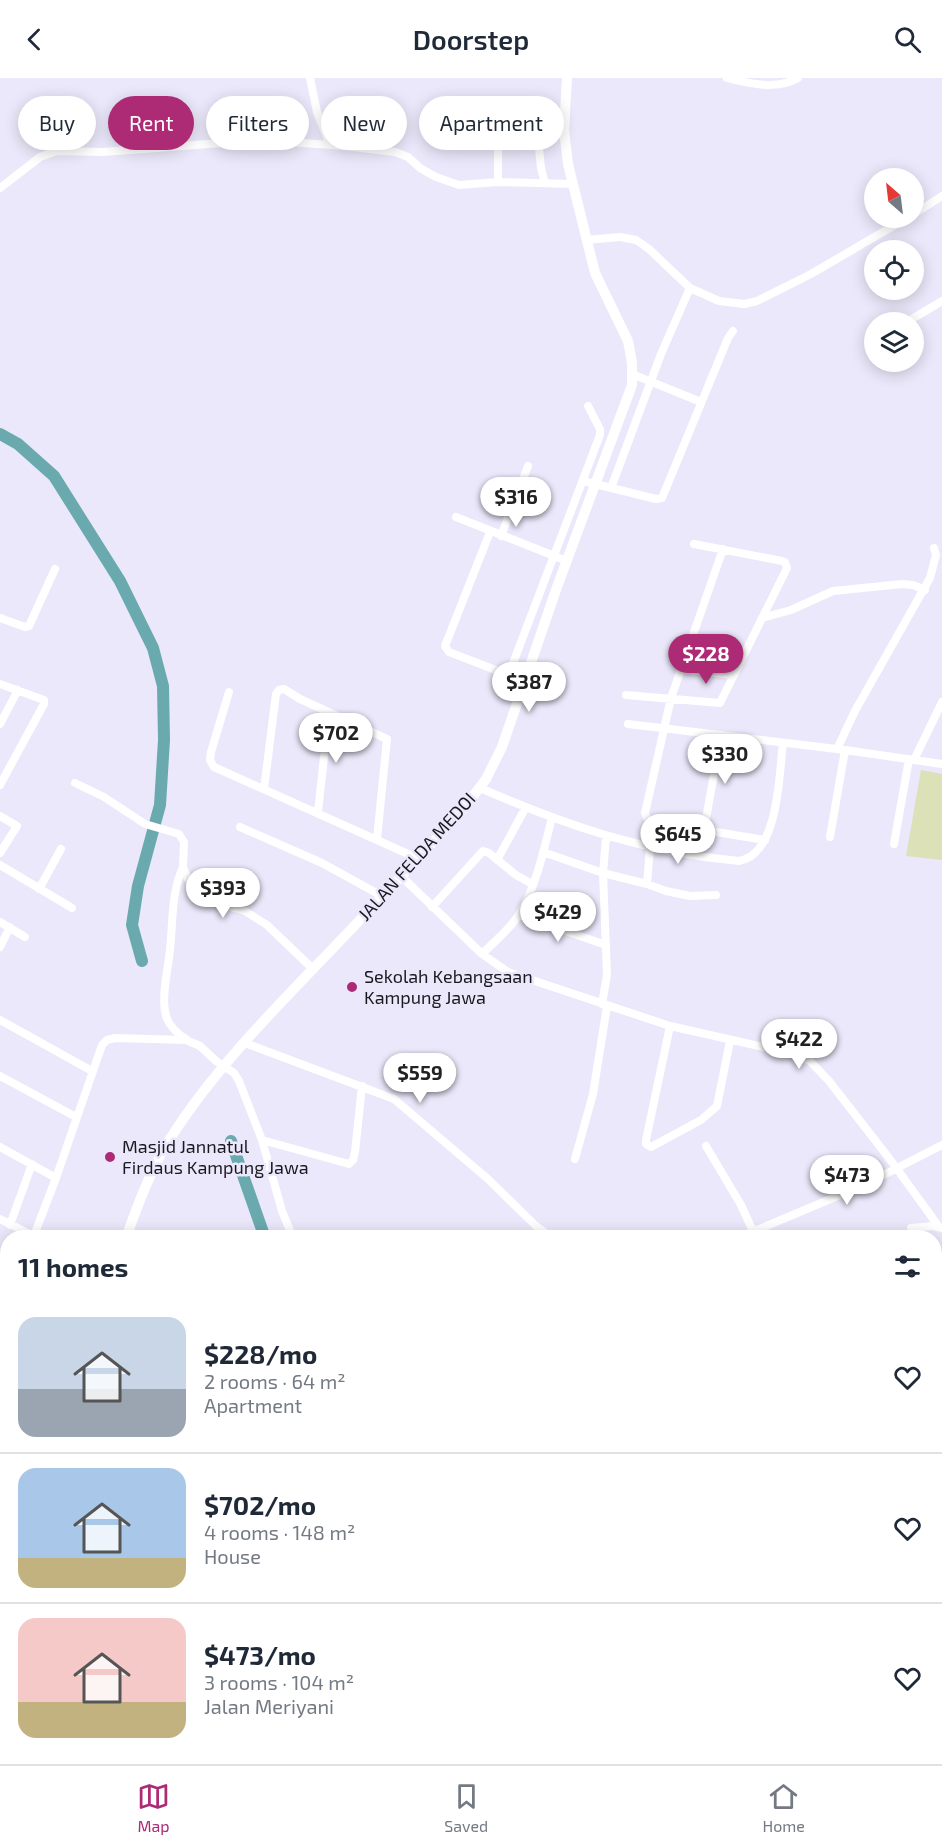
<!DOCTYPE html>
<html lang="en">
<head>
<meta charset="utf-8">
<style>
  :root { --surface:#fff; --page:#f2f2f3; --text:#1f2937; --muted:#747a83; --line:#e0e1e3; --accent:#ad2a75 }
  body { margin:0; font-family:"Exo 2",sans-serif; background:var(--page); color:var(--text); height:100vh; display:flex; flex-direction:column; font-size:22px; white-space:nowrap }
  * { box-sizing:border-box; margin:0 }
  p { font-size:20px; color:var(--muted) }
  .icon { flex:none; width:33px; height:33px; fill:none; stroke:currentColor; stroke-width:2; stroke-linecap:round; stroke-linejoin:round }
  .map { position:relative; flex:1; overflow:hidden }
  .sheet { position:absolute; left:0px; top:1152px; width:942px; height:534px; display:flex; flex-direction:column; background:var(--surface); border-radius:24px 24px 0 0; box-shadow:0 3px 15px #0003 }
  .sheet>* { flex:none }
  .top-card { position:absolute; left:18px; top:18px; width:600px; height:54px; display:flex; gap:12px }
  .needle { width:39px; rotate:332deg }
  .buttons { position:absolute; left:864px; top:90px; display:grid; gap:12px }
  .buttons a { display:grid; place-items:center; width:60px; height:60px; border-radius:50%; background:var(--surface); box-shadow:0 3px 15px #0003; font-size:30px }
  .price { position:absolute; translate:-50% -51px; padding:0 14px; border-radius:21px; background:#fff; color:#222; font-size:20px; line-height:39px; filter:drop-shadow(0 2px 3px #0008) }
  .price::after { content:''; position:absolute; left:50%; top:36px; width:18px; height:14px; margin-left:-9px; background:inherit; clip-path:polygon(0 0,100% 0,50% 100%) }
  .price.selected { background:var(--accent); color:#fff }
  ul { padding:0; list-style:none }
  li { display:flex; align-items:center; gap:18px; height:150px; padding:0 18px }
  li+li { border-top:2px solid var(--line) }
  li span { display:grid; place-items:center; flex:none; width:168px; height:120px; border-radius:18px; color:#555 }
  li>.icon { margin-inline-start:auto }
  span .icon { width:72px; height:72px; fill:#fffc; stroke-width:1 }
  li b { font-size:26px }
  h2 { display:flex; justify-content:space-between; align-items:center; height:72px; padding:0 18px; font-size:26px }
  .pill { padding:0 21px; border-radius:27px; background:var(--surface); box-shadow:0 3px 15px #0003; font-size:21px; line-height:54px }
  .pill.selected { background:var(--accent); color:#fff }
  header { display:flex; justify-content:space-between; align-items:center; height:78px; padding:0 18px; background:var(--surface); font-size:27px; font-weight:600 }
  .tabs { display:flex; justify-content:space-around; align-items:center; height:84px; border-top:2px solid var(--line); background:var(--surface); font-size:16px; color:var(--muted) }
  .tabs a { display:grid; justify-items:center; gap:3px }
  .tabs .selected { color:var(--accent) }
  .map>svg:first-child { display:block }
  .green { fill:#dce1b8 }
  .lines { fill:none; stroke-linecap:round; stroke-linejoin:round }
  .river { stroke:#6aaaae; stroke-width:12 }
  .minor { stroke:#fff; stroke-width:8 }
  .major { stroke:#fff; stroke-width:10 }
  .poi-dot { fill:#ad2a75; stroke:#eae8fa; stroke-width:2 }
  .labels { text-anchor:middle; stroke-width:5; stroke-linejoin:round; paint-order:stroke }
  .street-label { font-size:18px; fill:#1a191f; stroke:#eae8fa }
  .poi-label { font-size:18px; fill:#1a191f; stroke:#eae8fa; text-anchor:start }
</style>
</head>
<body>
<header><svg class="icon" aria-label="back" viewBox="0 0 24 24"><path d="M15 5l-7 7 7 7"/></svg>Doorstep<svg class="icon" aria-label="search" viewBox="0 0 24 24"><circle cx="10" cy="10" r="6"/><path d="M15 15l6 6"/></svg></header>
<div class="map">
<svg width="942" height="1686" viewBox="0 0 942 1686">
  <rect width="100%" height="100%" fill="#eae8fa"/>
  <path class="green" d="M921 692 942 696V782L906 778Z
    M942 1227V1686H468L473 1678H934V1229Z"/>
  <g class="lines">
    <path class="river" d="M0 356 18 366 54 398 120 503 153 570 163 608 164 662 160 727 138 808 132 847 142 883
      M231 1063 265 1160
      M934 1208 942 1205
      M380 1686 385 1678"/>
    <path class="minor" d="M310 0 317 34 330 67
      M727 0C749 6 777 12 798 0
      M498 104V69L500 60C509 53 525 54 535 57L538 60 541 90 545 105
      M0 110 40 79 57 73 103 74 261 62 345 68 395 74 408 79 420 90 436 99 459 107 498 104 573 106
      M914 136 942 118
      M586 162 620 159 636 162 649 171 690 210 719 223 744 226 757 223 811 196 907 140
      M912 241 942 223
      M632 296 701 324
      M583 403 656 421 662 420 728 260 733 253
      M611 410 661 276 690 210
      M456 439 567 483
      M490 454 445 568 449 574 506 596 510 593 600 357V351L588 328
      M501 458 528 388
      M723 471 671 620 645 735 647 740 655 744 765 762
      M0 540 25 549 29 548 55 491
      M762 540 791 532 833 513 902 506 913 507 925 512
      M681 591 733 597
      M0 606 44 622V626L0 707
      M229 614 211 674 210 682 214 689 417 780
      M626 617 720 625 787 490 785 484 782 483 694 466
      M0 646 18 612
      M628 646 845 672 942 686
      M837 671 855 633 930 500 936 477 934 470
      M914 682 942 624
      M75 705 104 719 145 746 179 756 184 764 183 789 188 801 219 826 245 833 267 847 313 891
      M480 710C565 747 646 775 739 783 779 776 779 696 783 665
      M264 711 276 616 279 612 284 611 300 621 387 661 377 761
      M318 734 329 634
      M0 738 17 748 0 775
      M240 749 322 785 382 818
      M704 752 721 657
      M830 759 845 672
      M894 766 909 681
      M673 773 679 748
      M543 774 603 795 647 806 666 813 690 818 716 817
      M497 782 526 729
      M0 787 72 830
      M183 789C171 815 173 844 170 872 168 892 160 922 167 941 171 950 178 956 186 961
      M401 798 482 876 508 894 670 948 790 975 810 983 829 1003 892 1084 939 1149
      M647 806 650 769
      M39 811 61 771
      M432 829 483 773 489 775 516 797 532 806
      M519 837 606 867
      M0 844 25 859
      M0 869 10 849
      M482 876C494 864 509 852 518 838 535 813 545 768 552 739
      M602 926 607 897 603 795 606 759
      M0 942 92 993
      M670 948 646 1062V1066L651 1069 701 1042 717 1028 730 963
      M245 965 394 1021 488 1101 536 1148 552 1160
      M0 998 76 1039
      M262 1062 349 1086 353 1082 355 1074 362 1008
      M706 1068 741 1127 756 1160
      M0 1069 56 1100 33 1160
      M575 1081 593 1016 607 928
      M56 1100 102 967 107 962 115 960 186 962 200 968 216 983 234 995 239 1003 262 1062 282 1133 293 1160
      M0 1141 34 1158
      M10 1147 32 1086
      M911 1150 933 1148 942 1150
      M738 1160 866 1106 942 1067
      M0 1196 8 1200
      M0 1226 8 1212
      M0 1347 8 1335
      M0 1492 8 1493
      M0 1582 8 1590
      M0 1639H8
      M278 1678 286 1686
      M173 1686V1678
      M296 1686 305 1678"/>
    <path class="major" d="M126 1160C138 1126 150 1094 168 1064 207 1001 261 945 312 892 364 838 416 784 465 729L486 701 502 669 557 509 632 307V285L628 263 595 195 568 86 564 52 567 0
      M0 1369 8 1358
      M0 1414 4 1420
      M101 1678V1686
      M109 1678V1686"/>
  </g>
  <g class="poi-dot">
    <circle cx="352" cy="909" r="6"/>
    <circle cx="110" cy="1079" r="6"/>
  </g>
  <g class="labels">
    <g class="street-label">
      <text transform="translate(417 779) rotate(-48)" y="6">JALAN FELDA MEDOI</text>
    </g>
    <g class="poi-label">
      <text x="364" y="905">Sekolah Kebangsaan<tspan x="364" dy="21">Kampung Jawa</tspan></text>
      <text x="122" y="1075">Masjid Jannatul<tspan x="122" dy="21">Firdaus Kampung Jawa</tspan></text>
    </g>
  </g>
</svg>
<div class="buttons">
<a><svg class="needle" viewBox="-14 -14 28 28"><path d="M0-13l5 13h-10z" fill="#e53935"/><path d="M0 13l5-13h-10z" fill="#747a83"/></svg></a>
<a><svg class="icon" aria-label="locate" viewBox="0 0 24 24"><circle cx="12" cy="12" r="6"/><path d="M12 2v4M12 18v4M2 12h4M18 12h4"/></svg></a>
<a><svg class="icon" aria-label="layers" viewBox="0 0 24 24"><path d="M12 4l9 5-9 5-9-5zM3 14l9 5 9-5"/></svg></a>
</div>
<b class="price" style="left:516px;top:450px">$316</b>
<b class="price selected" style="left:706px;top:607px">$228</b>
<b class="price" style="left:529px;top:635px">$387</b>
<b class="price" style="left:336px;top:686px">$702</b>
<b class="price" style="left:725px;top:707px">$330</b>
<b class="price" style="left:678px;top:787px">$645</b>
<b class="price" style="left:223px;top:841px">$393</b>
<b class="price" style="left:558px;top:865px">$429</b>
<b class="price" style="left:799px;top:992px">$422</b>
<b class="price" style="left:420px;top:1026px">$559</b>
<b class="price" style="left:847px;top:1128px">$473</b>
<div class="top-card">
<a class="pill">Buy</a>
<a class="pill selected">Rent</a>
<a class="pill">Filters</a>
<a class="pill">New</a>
<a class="pill">Apartment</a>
</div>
<section class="sheet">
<h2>11 homes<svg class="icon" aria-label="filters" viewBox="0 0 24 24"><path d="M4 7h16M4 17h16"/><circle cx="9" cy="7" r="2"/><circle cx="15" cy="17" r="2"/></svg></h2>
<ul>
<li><span style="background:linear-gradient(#c9d6e8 60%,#9aa5b1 0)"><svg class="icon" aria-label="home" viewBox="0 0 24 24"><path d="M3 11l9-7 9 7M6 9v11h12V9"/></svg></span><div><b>$228/mo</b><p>2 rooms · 64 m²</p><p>Apartment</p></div><svg class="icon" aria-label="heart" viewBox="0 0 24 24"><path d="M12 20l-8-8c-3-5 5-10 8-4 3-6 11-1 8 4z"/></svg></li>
<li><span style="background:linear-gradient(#a9c7e8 75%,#c2b280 0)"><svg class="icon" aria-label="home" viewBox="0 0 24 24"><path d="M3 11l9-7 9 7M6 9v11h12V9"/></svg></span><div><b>$702/mo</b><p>4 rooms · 148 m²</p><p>House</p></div><svg class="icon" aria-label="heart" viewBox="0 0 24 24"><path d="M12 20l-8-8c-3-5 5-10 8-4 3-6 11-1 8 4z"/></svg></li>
<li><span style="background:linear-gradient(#f6c9c9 70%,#c2b280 0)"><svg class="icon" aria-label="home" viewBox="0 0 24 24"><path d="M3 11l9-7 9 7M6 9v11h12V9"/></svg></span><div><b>$473/mo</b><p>3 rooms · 104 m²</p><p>Jalan Meriyani</p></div><svg class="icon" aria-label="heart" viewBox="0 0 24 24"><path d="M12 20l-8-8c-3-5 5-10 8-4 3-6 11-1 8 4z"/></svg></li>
</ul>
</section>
</div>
<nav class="tabs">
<a class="selected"><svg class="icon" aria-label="map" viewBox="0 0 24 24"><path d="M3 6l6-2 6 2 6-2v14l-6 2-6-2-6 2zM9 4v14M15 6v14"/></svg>Map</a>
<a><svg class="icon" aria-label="saved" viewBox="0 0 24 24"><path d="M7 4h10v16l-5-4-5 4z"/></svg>Saved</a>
<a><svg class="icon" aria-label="home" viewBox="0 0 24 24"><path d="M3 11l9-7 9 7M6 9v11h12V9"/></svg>Home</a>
</nav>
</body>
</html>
